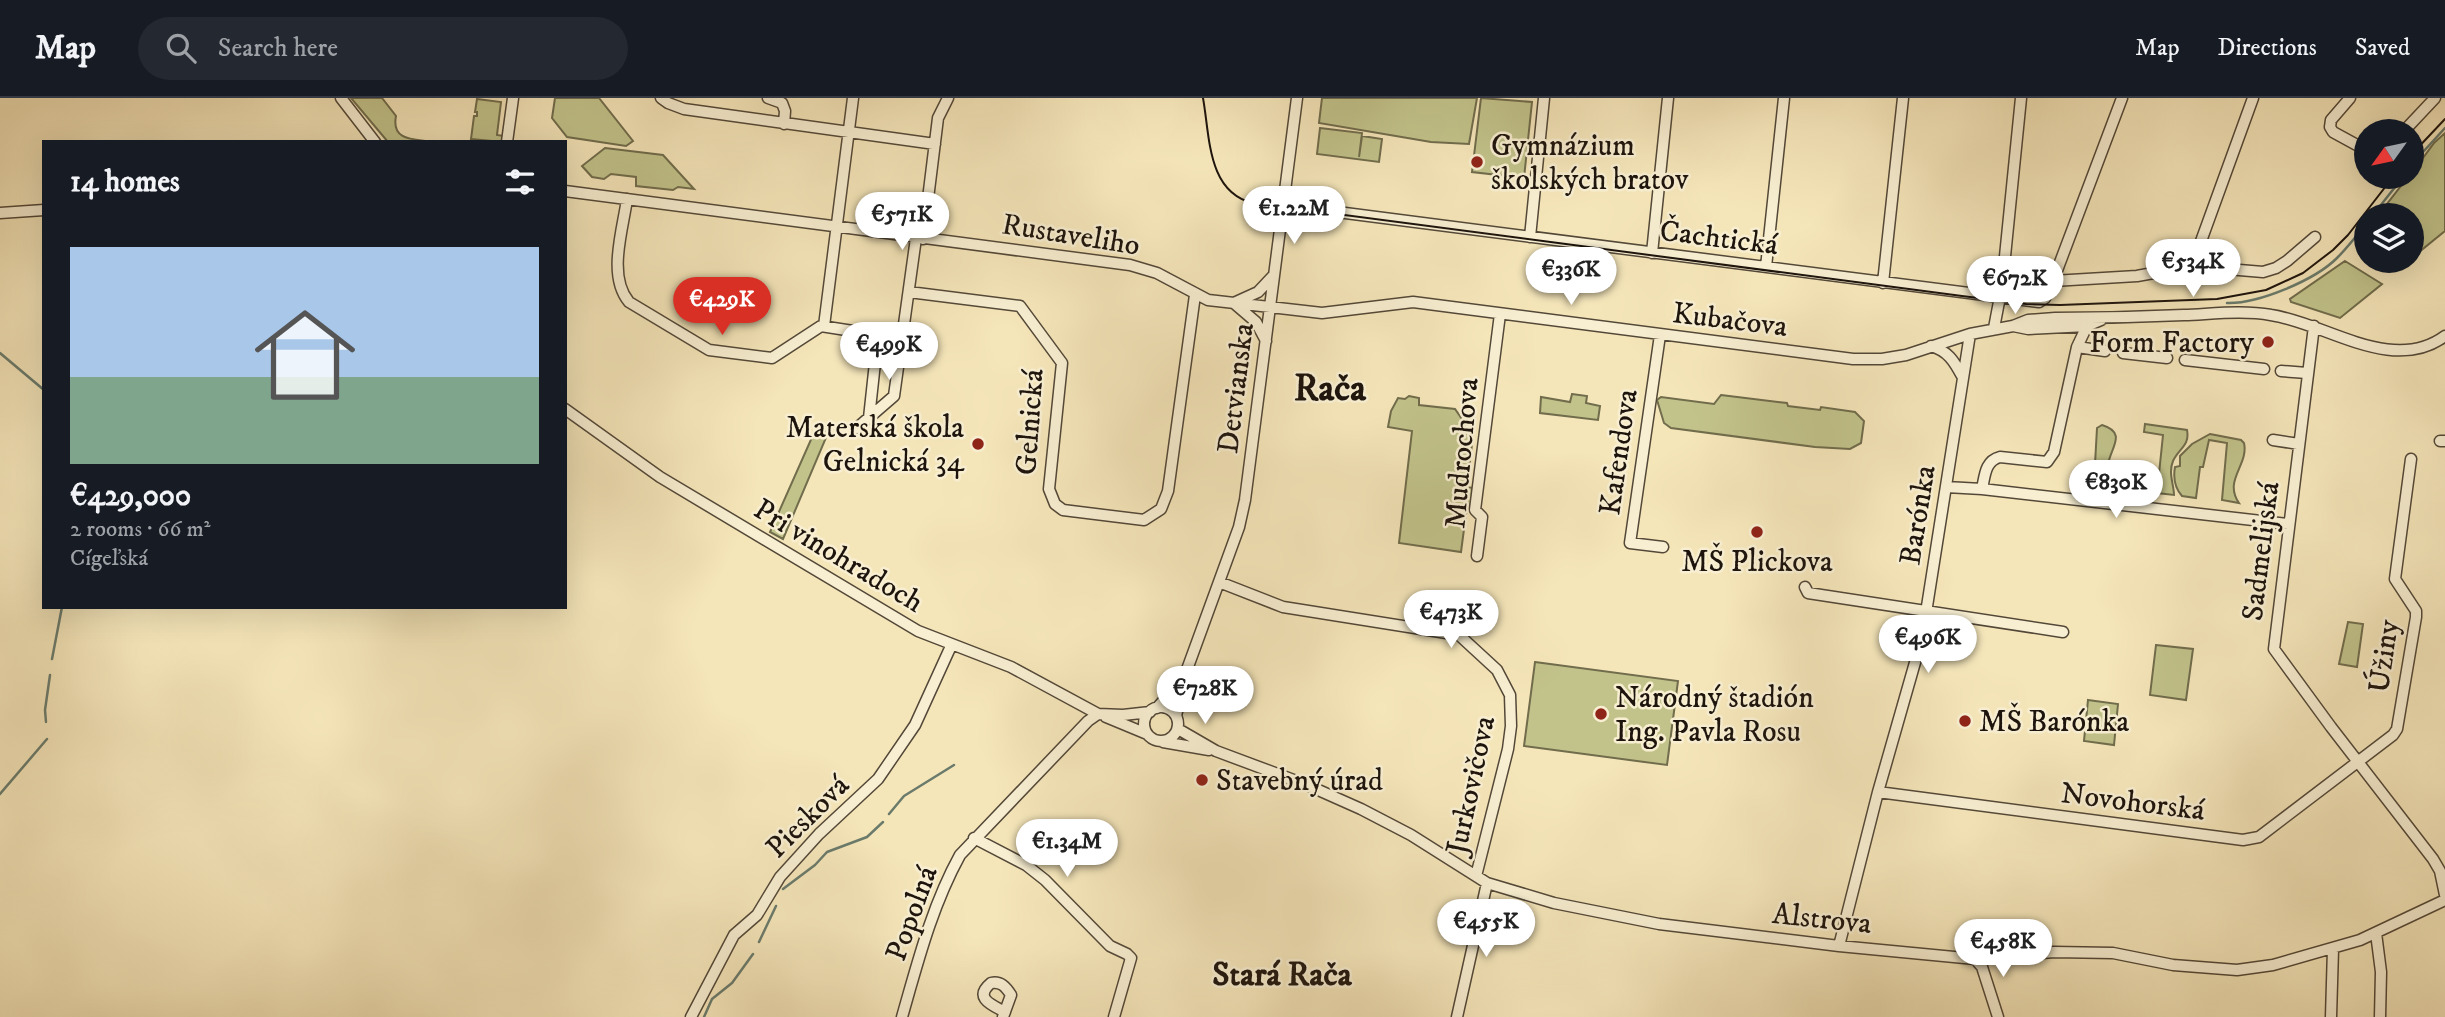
<!DOCTYPE html>
<html lang="en">
<head>
<meta charset="utf-8">
<style>
  :root { --surface:#171b24; --page:#242831; --text:#f1f3f6; --muted:#9ea1a6; --line:#363941; --accent:#d93025 }
  body { margin:0; font-family:"IM FELL DW Pica",serif; background:var(--page); color:var(--text); height:100vh; display:flex; flex-direction:column; font-size:26px; white-space:nowrap }
  * { box-sizing:border-box; margin:0 }
  p { font-size:23px; color:var(--muted) }
  .icon { flex:none; width:38px; height:38px; fill:none; stroke:currentColor; stroke-width:2; stroke-linecap:round; stroke-linejoin:round }
  .map { position:relative; flex:1; overflow:hidden }
  .side { position:absolute; left:42px; top:42px; width:525px; height:469px; display:flex; flex-direction:column; background:var(--surface); border-radius:0px; box-shadow:0 7px 28px #0002 }
  .side>* { flex:none }
  .needle { width:46px; rotate:237deg }
  .controls { position:absolute; left:2354px; top:21px; display:grid; gap:14px }
  .controls a { display:grid; place-items:center; width:70px; height:70px; border-radius:50%; background:var(--surface); box-shadow:0 7px 28px #0002; font-size:35px }
  .price { position:absolute; translate:-50% -60px; padding:0 16px; border-radius:24px; background:#fff; color:#222; font-size:23px; line-height:46px; filter:drop-shadow(0 2px 4px #0008) }
  .price::after { content:''; position:absolute; left:50%; top:42px; width:21px; height:16px; margin-left:-10px; background:inherit; clip-path:polygon(0 0,100% 0,50% 100%) }
  .price.current { background:var(--accent); color:#fff }
  ul { padding:0; list-style:none }
  li { display:grid; align-content:center; gap:14px; height:371px; padding:0 28px }
  li+li { border-top:2px solid var(--line) }
  li span { display:grid; place-items:center; height:217px; border-radius:0px; color:#555 }
  li>.icon { margin-inline-start:auto }
  span .icon { width:126px; height:126px; fill:#fffc; stroke-width:1 }
  li b { font-size:30px }
  h2 { display:flex; justify-content:space-between; align-items:center; height:84px; padding:0 28px; font-size:30px }
  header { display:flex; align-items:center; gap:42px; box-sizing:border-box; height:98px; padding:0 35px; background:var(--surface); border-bottom:2px solid var(--line) }
  header strong { font-size:33px }
  nav { display:flex; gap:38px; margin-inline-start:auto; font-size:24px }
  .search { width:490px; height:63px; background:var(--page); display:flex; align-items:center; gap:18px; box-sizing:border-box; padding:0 24px; border-radius:38px; color:var(--muted); font-size:26px }
  .map>svg:first-child { display:block }
  .green { fill:#c2c38b; stroke:#706c4c; stroke-width:2 }
  .lines { fill:none; stroke-linecap:round; stroke-linejoin:round }
  .stream { stroke:#6a7b6c; stroke-width:2.5 }
  .minor-casing { stroke:#534838; stroke-width:13 }
  .minor { stroke:#f8efd2; stroke-width:10 }
  .tram { stroke:#1d140d; stroke-width:2 }
  .poi-dot { fill:#8f2418; stroke:#f8efd2; stroke-width:2.5 }
  .labels { text-anchor:middle; stroke-width:5; stroke-linejoin:round; paint-order:stroke }
  .poi-label { font-size:30px; fill:#1d140d; stroke:#f8efd2; text-anchor:start }
  .street-label { font-size:30px; fill:#1d140d; stroke:#f8efd2 }
  .quarter-label { font-size:33px; font-weight:bold; fill:#1d140d; stroke:#f8efd2 }
  .district-label { font-size:37px; font-weight:bold; fill:#1d140d; stroke:#f8efd2 }
</style>
</head>
<body>
<header>
<strong>Map</strong>
<div class="search"><svg class="icon" aria-label="search" viewBox="0 0 24 24"><circle cx="10" cy="10" r="6"/><path d="M15 15l6 6"/></svg>Search here</div>
<nav><a>Map</a><a>Directions</a><a>Saved</a></nav>
</header>
<div class="map">
<svg width="2445" height="919" viewBox="0 0 2445 919">
  <rect width="100%" height="100%" fill="#f5e6ba"/>
  <filter id="stains"><feTurbulence type="fractalNoise" baseFrequency=".00286" numOctaves="4"/><feColorMatrix values="0 0 0 0 .2 0 0 0 0 .09 0 0 0 0 .02 0 0 0 .5 -.17"/></filter>
  <radialGradient id="worn" r=".72"><stop offset=".6" stop-color="#630" stop-opacity="0"/><stop offset="1" stop-color="#630" stop-opacity=".3"/></radialGradient>
  <path class="green" d="M351 0H382L396 18C391 43 414 41 432 44H388Z
    M555 0H599L633 43 626 48 567 39 552 20Z
    M1322 0H1477L1469 46 1431 44 1319 25Z
    M1481 0 1532 4 1524 80 1472 74Z
    M477 1 501 4 497 37 504 38 503 44 471 41 474 18H477V14H475Z
    M1320 30 1362 35 1359 59 1362 38 1382 41 1379 64 1317 56Z
    M2445 35V133L2419 154 2412 146V117H2388L2383 111 2408 79H2412V75L2434 45Z
    M605 50 663 57 694 91 678 89 673 92 636 88V79L611 76 604 81 592 79 582 68Z
    M2345 163 2382 186 2340 220 2291 204 2290 201Z
    M1572 296 1587 298 1586 305 1600 308 1598 322 1540 315 1541 299 1570 304Z
    M1721 297 1787 305 1788 308 1820 312 1821 309 1855 314 1864 323 1861 345 1850 351 1815 349 1671 330 1664 325 1657 302 1661 299 1714 306Z
    M1409 298 1419 300V307L1455 311 1473 337 1467 389 1473 390 1471 405 1466 416 1461 454 1399 445 1412 333 1388 329 1391 313 1398 300 1405 301Z
    M2145 326 2187 332C2190 348 2179 350 2173 363 2168 375 2174 387 2174 397L2157 395 2163 337 2144 334Z
    M2102 327C2128 335 2110 350 2108 367L2095 366 2097 330Z
    M817 328 828 335 783 441 770 434Z
    M2210 336 2241 342 2244 345C2249 367 2223 382 2239 405L2222 402 2227 345 2209 342 2203 369H2200L2196 400 2182 398C2175 390 2173 380 2175 369L2180 368V358L2192 346Z
    M2348 524 2363 526 2357 569 2339 566Z
    M2156 547 2193 551 2186 602 2150 597Z
    M1535 564 1678 583 1667 667 1524 648Z
    M2088 602 2118 606 2114 647 2084 643Z"/>
  <g class="lines">
    <path class="stream" d="M2412 66 2445 30
      M2373 117 2403 79
      M2227 205C2258 206 2315 182 2337 160 2348 149 2357 137 2366 126
      M0 255 44 292
      M52 561 62 509
      M46 624 45 612 50 577
      M0 696 47 641
      M889 716 904 698 954 667
      M783 791 815 767 827 754 867 739 883 724
      M759 844 776 808
      M704 919 712 901 732 885 753 856"/>
    <g class="minor-casing">
      <path id="minor" d="M341 0 375 44
        M661 0 668 5 684 11 935 46
        M768 0 782 5 785 13 784 26
        M2350 0 2331 22 2330 29 2333 34 2366 52
        M2404 33 2435 0
        M507 44 513 0
        M565 93 1130 167 1157 175 1208 202 1322 215 1413 204 1853 261H1882L1906 257 1970 236 2013 228 2028 222 2055 220C2098 220 2141 219 2184 217 2212 216 2243 212 2271 217 2326 225 2392 277 2445 238
        M627 101C623 131 607 178 629 204L709 252 772 260 821 228 878 237
        M1283 107 2039 204 2045 200 2053 183 2122 0
        M0 115 44 112
        M1530 139 1544 0
        M923 141 938 20 948 0
        M1652 155 1668 0
        M2192 168 2253 0
        M1766 169 1784 0
        M2053 183 2137 178 2192 168 2263 174 2276 170 2287 163 2315 139
        M1883 185 1903 0
        M909 194 1020 208 1062 265 1049 391 1055 406 1063 412 1144 422 1161 411 1168 393 1195 197
        M1236 204 1258 194 1274 177
        M1235 206 1256 224 1266 243
        M824 228 853 0
        M2013 228 2028 231 2087 228
        M2314 228 2274 551 2331 629 2433 761 2440 773 2445 797
        M1994 230 2002 188 2021 0
        M1660 237 1630 445 1663 449
        M1931 248C1948 253 1954 263 1962 278
        M2077 249 2105 253
        M2123 255 2167 260
        M2185 262 2264 271
        M2281 273 2307 275
        M565 311 660 379 918 533 1011 569 1098 616 1123 617 1150 614
        M869 320 878 237 902 241
        M857 330 894 298 916 140
        M2273 342 2299 346
        M2440 343H2445
        M1946 389 1982 391 2288 426
        M1982 391C1985 377 1985 363 2000 359L2047 364 2054 354 2077 249 2087 228 2101 222
        M1477 458 1482 419 1475 412 1500 216
        M1219 484 1283 509 1459 537 1497 572 1510 597 1511 628 1508 651 1476 778
        M1805 489 1808 495 2063 534
        M1144 626a17 17 0 1 1 34 0a17 17 0 1 1-34 0Z
        M1157 610 1183 580
        M1176 618 1185 577 1239 429 1245 402 1297 0
        M1106 619 1147 636
        M1178 631 1216 653 1307 687 1361 711 1411 737 1487 785 1554 805 1659 826 1839 848 1975 861 2054 854 2113 855 2173 867 2237 872 2273 867 2360 842 2445 802
        M1163 644 1209 652
        M1878 694 2243 742 2259 739 2393 637 2397 631 2416 519V513L2395 481 2411 361
        M974 740 1026 767 1045 782 1110 848 1127 856 1131 860 1114 919
        M2376 835 2381 874 2380 919
        M1839 848 1878 694 1922 540 1970 236
        M1975 861 1982 869 1998 919
        M691 919 734 837 757 817 780 779 819 736 878 681 915 627 951 548
        M902 919C918 863 932 808 960 757L1088 623 1098 616
        M1003 919 1011 897C1006 889 1001 883 991 885 973 900 992 907 1005 914
        M1457 919 1487 785
        M2331 919 2333 851"/>
    </g>
    <use href="#minor" class="minor"/>
    <path class="tram" d="M1203 0C1210 38 1207 94 1253 105L1962 198 2026 206 2060 207 2217 201 2266 192 2303 175 2333 152 2348 137 2393 79
      M2412 56 2445 21"/>
  </g>
  <g class="poi-dot">
    <circle cx="1477" cy="64" r="7"/>
    <circle cx="2268" cy="244" r="7"/>
    <circle cx="978" cy="346" r="7"/>
    <circle cx="1757" cy="434" r="7"/>
    <circle cx="1601" cy="616" r="7"/>
    <circle cx="1965" cy="623" r="7"/>
    <circle cx="1202" cy="682" r="7"/>
  </g>
  <g class="labels">
    <g class="poi-label">
      <text x="1491" y="57">Gymnázium<tspan x="1491" dy="34">školských bratov</tspan></text>
      <text x="2254" y="254" text-anchor="end">Form Factory</text>
      <text x="964" y="339" text-anchor="end">Materská škola<tspan x="964" dy="34">Gelnická 34</tspan></text>
      <text x="1757" y="473" text-anchor="middle">MŠ Plickova</text>
      <text x="1615" y="609">Národný štadión<tspan x="1615" dy="34">Ing. Pavla Rosu</tspan></text>
      <text x="1979" y="633">MŠ Barónka</text>
      <text x="1216" y="692">Stavebný úrad</text>
    </g>
    <g class="street-label">
      <text transform="translate(1071 136) rotate(9)" y="10">Rustaveliho</text>
      <text transform="translate(1719 139) rotate(7)" y="10">Čachtická</text>
      <text transform="translate(1730 221) rotate(7)" y="10">Kubačova</text>
      <text transform="translate(1235 290) rotate(-83)" y="10">Detvianska</text>
      <text transform="translate(1029 324) rotate(-86)" y="10">Gelnická</text>
      <text transform="translate(1618 354) rotate(-82)" y="10">Kafendova</text>
      <text transform="translate(1461 355) rotate(-85)" y="10">Mudrochova</text>
      <text transform="translate(1917 417) rotate(-81)" y="10">Barónka</text>
      <text transform="translate(2260 453) rotate(-83)" y="10">Sadmelijská</text>
      <text transform="translate(839 457) rotate(31)" y="10">Pri vinohradoch</text>
      <text transform="translate(2383 558) rotate(-82)" y="10">Úžiny</text>
      <text transform="translate(1470 687) rotate(-78)" y="10">Jurkovičova</text>
      <text transform="translate(2133 703) rotate(7)" y="10">Novohorská</text>
      <text transform="translate(807 718) rotate(-45)" y="10">Piesková</text>
      <text transform="translate(911 815) rotate(-70)" y="10">Popolná</text>
      <text transform="translate(1822 820) rotate(6)" y="10">Alstrova</text>
    </g>
    <g class="quarter-label">
      <text x="1282" y="887">Stará Rača</text>
    </g>
    <g class="district-label">
      <text x="1330" y="302">Rača</text>
    </g>
  </g>
  <rect width="100%" height="100%" filter="url(#stains)"/>
  <rect width="100%" height="100%" fill="url(#worn)"/>
</svg>
<div class="controls">
<a><svg class="needle" viewBox="-14 -14 28 28"><path d="M0-13l5 13h-10z" fill="#e53935"/><path d="M0 13l5-13h-10z" fill="#9ea1a6"/></svg></a>
<a><svg class="icon" aria-label="layers" viewBox="0 0 24 24"><path d="M12 4l9 5-9 5-9-5zM3 14l9 5 9-5"/></svg></a>
</div>
<b class="price" style="left:1294px;top:148px">€1.22M</b>
<b class="price" style="left:902px;top:154px">€571K</b>
<b class="price" style="left:2193px;top:201px">€534K</b>
<b class="price" style="left:1571px;top:209px">€336K</b>
<b class="price" style="left:2015px;top:218px">€672K</b>
<b class="price current" style="left:722px;top:239px">€429K</b>
<b class="price" style="left:889px;top:284px">€499K</b>
<b class="price" style="left:2116px;top:422px">€830K</b>
<b class="price" style="left:1451px;top:552px">€473K</b>
<b class="price" style="left:1928px;top:577px">€496K</b>
<b class="price" style="left:1205px;top:628px">€728K</b>
<b class="price" style="left:1067px;top:781px">€1.34M</b>
<b class="price" style="left:1486px;top:861px">€455K</b>
<b class="price" style="left:2003px;top:881px">€458K</b>
<section class="side">
<h2>14 homes<svg class="icon" aria-label="filters" viewBox="0 0 24 24"><path d="M4 7h16M4 17h16"/><circle cx="9" cy="7" r="2"/><circle cx="15" cy="17" r="2"/></svg></h2>
<ul>
<li><span style="background:linear-gradient(#a9c7e8 60%,#7fa58c 0)"><svg class="icon" aria-label="home" viewBox="0 0 24 24"><path d="M3 11l9-7 9 7M6 9v11h12V9"/></svg></span><div><b>€429,000</b><p>2 rooms · 66 m²</p><p>Cígeľská</p></div></li>
</ul>
</section>
</div>
</body>
</html>
